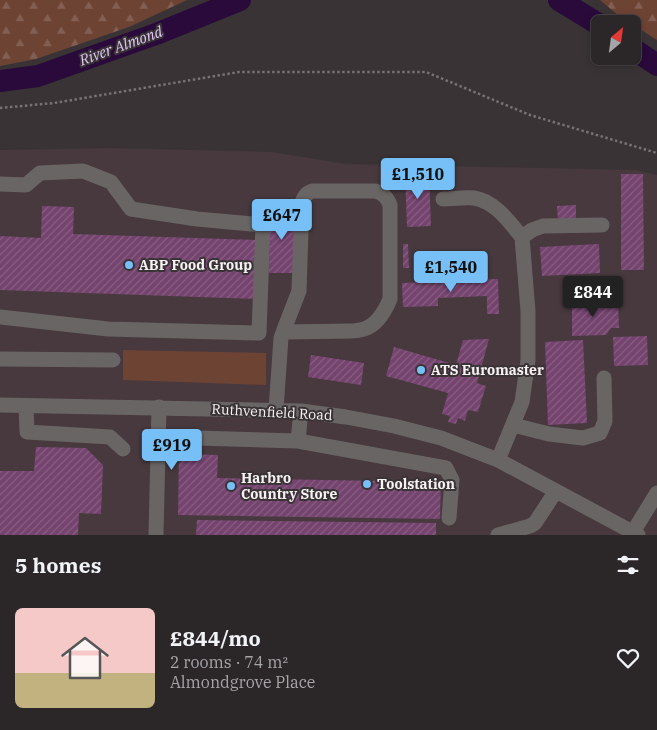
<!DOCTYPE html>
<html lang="en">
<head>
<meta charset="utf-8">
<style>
  :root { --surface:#2b2628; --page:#332e30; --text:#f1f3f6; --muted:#a6a5a8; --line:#474345; --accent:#76c0f7 }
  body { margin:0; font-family:"IBM Plex Serif",serif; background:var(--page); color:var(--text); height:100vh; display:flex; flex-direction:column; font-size:19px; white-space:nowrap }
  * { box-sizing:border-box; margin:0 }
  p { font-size:16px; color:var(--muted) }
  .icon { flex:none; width:28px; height:28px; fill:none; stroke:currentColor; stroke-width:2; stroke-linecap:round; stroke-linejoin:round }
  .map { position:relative; height:535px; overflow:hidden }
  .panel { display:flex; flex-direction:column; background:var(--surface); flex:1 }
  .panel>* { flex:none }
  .needle { width:32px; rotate:29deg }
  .fabs { position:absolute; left:591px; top:15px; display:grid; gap:10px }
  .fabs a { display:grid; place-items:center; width:50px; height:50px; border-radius:8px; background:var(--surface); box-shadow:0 2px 8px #0003,0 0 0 1px var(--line); font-size:25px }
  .price { position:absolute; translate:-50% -42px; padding:0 11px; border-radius:5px; background:var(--accent); color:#111; font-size:16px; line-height:32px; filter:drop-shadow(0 1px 2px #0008) }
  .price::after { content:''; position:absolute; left:50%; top:30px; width:15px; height:11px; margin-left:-8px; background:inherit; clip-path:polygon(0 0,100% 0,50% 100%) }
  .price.active { background:#222; color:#fff }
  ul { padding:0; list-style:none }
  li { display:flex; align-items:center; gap:15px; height:125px; padding:0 15px }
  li+li { border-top:1px solid var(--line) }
  li span { display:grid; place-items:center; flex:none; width:140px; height:100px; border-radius:8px; color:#555 }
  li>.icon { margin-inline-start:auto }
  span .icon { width:60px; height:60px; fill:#fffc; stroke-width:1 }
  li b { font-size:21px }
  h2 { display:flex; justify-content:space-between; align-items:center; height:60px; padding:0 15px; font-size:21px }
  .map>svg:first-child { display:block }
  .built { fill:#47393e }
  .green { fill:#6d4334 }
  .forest { fill:url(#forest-firs) }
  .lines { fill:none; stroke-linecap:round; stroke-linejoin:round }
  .river { stroke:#290a3b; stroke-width:22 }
  .building { fill:url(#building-hatch) }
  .path { stroke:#787274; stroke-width:2.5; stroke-dasharray:2.5 2.5; stroke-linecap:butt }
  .minor { stroke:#696565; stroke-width:15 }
  .poi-dot { fill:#76c0f7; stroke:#393335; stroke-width:2 }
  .labels { text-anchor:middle; stroke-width:4; stroke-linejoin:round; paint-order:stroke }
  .poi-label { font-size:14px; font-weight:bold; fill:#f6f1f3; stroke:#393335; text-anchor:start }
  .street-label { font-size:14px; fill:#f6f1f3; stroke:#393335 }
  .water-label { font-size:15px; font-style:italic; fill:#e1c6f7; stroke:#393335 }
</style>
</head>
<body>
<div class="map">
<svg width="657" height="535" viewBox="0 0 657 535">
  <defs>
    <pattern id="forest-firs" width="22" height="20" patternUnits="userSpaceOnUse" patternTransform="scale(1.25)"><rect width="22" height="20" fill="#6d4334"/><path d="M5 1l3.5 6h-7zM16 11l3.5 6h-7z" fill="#825f52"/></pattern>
    <pattern id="building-hatch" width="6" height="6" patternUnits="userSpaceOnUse" patternTransform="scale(1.25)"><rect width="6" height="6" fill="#74436e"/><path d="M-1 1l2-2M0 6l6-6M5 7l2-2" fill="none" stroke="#885f83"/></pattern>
  </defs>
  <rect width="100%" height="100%" fill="#393335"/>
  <path class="built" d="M110 148 272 152 346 164 635 170 657 175V535H0V150Z"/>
  <path class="green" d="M123 350 266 353V385L123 380Z"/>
  <path class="forest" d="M0 0H187L129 27 36 59 0 66Z
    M600 0H657V40L619 16Z"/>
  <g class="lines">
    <path class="river" d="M559 0 600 25
      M632 48 657 65
      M0 81 38 76 156 34 240 0"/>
  </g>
  <path class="building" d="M429 172 431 226 407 227 405 173Z
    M621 174H643L644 270H621Z
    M576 205V222H558L557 206Z
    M42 206 74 207 73 234 259 240 257 299 0 290V236L41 238Z
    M270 209H295V273H269Z
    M403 244H408L409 268H403Z
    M599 244 600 273 542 276 540 247Z
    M498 279 499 314H487V296L438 298V306L403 307 402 283Z
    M572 297H581L582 304H618L619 328H611L606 335 572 336Z
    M647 336 648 365 614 366 613 337Z
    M489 339 477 383 486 386 478 412 468 410 465 421 458 418 456 424 448 422 450 416 442 414 448 393 386 376 394 347 456 365 463 340Z
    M583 340 587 423 548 425 545 342Z
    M311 355 364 363 361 385 308 377Z
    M36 447 86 448 103 465 101 514 79 513 78 535H0V471H34Z
    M179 454 218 455 217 478 441 482 440 519 178 515Z
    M197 520 436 523V535H196Z"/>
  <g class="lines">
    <path class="path" d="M0 108 54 103 239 72H426L530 115 657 153"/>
    <path class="minor" d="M0 184 26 185 40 173 83 171 111 182 131 209 197 219 263 225 259 333 108 329 0 317
      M443 199C453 199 464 197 474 198 495 201 510 223 522 237
      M522 237 532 230 543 226 602 225
      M0 359 113 360
      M0 405 301 411 346 417 394 426 441 438 498 460 638 535
      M26 406 27 432 110 437 123 449
      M276 410 281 338 285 327 299 291 302 202C304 197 306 193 312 191H375C383 193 387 197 390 205V299C385 311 377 325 364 329 360 330 355 331 351 331L283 332
      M301 411 298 441 446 468 452 480 449 518
      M513 425 549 434 583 438 600 433 605 421 604 378
      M197 438 298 441
      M498 460 522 402 528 360V311L522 237
      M633 532 657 493
      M156 535 159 407
      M498 535 530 526 535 523 556 491"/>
  </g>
  <g class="poi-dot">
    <circle cx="129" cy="265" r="5"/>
    <circle cx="421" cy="370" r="5"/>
    <circle cx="367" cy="484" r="5"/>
    <circle cx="231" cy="486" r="5"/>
  </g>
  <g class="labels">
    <g class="poi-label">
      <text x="139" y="270">ABP Food Group</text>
      <text x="431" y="375">ATS Euromaster</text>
      <text x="241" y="483">Harbro<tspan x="241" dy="16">Country Store</tspan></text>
      <text x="377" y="489">Toolstation</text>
    </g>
    <g class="street-label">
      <text transform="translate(272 412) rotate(3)" y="5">Ruthvenfield Road</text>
    </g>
    <g class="water-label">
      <text transform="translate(121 46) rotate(-20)" y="5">River Almond</text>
    </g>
  </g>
</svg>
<div class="fabs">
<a><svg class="needle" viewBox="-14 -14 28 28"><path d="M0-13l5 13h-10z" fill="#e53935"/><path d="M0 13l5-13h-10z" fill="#a6a5a8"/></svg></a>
</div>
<b class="price" style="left:418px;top:200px">£1,510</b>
<b class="price" style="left:282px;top:241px">£647</b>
<b class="price" style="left:451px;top:293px">£1,540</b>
<b class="price active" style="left:593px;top:318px">£844</b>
<b class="price" style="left:172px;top:471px">£919</b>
</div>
<section class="panel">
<h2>5 homes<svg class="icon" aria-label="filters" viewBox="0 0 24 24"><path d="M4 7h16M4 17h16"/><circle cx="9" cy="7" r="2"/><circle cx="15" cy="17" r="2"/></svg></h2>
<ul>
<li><span style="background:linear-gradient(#f6c9c9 65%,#c2b280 0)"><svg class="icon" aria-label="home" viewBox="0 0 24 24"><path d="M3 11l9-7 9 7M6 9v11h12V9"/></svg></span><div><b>£844/mo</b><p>2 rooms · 74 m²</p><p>Almondgrove Place</p></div><svg class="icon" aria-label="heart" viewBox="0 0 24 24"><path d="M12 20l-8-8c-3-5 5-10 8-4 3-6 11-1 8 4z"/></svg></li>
</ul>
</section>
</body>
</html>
